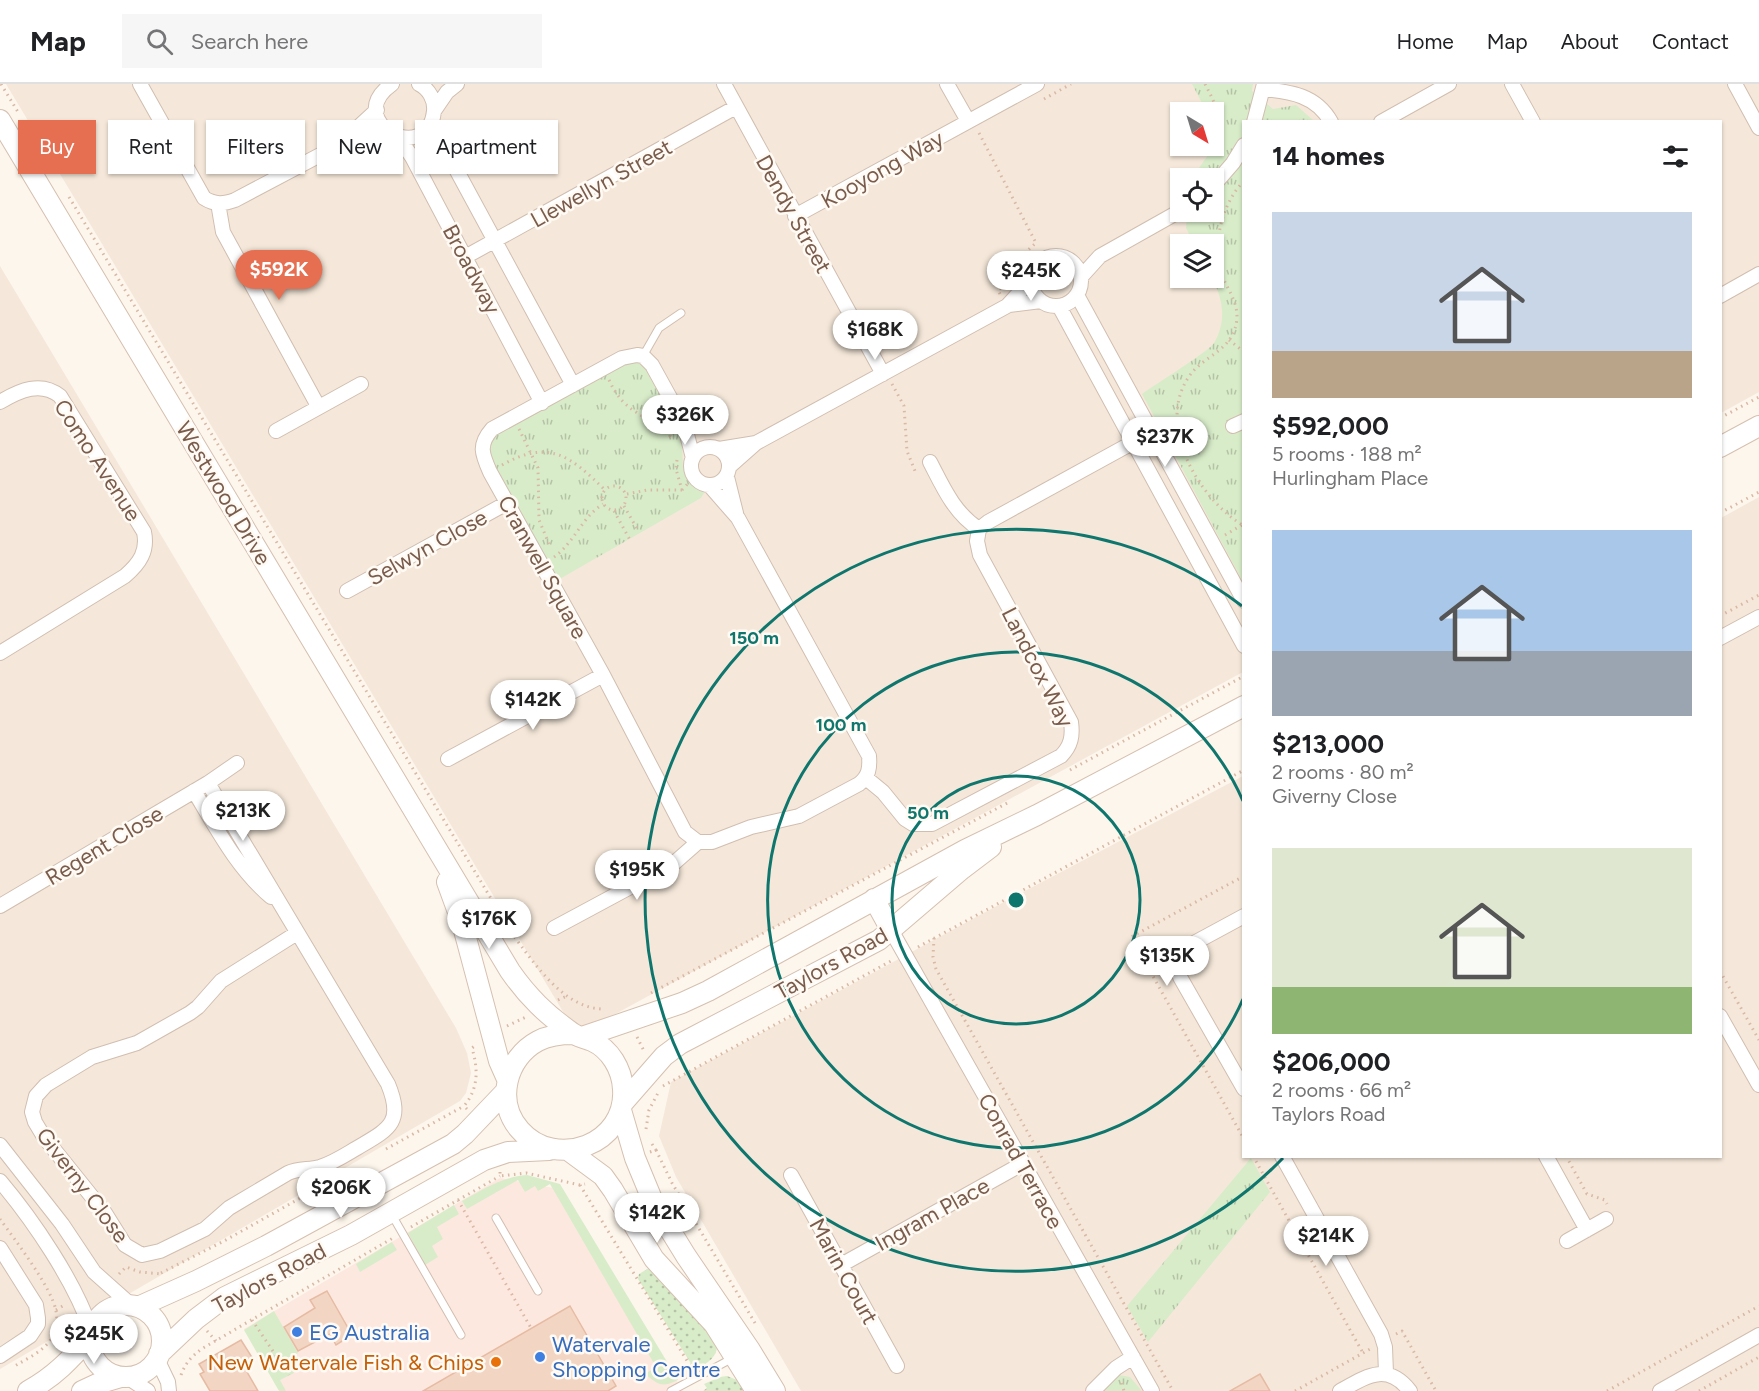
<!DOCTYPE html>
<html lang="en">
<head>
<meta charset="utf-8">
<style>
  :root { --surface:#fff; --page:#f6f6f6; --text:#202124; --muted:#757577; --line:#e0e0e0; --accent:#e76f51 }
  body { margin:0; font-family:Figtree,sans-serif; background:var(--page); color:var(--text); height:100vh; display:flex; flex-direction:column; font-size:22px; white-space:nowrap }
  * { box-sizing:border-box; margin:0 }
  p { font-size:20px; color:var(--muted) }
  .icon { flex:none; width:33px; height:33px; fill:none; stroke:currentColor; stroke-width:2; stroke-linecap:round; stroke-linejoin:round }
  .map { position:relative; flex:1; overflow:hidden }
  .sheet { position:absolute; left:1242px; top:36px; width:480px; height:1038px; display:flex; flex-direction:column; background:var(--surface); border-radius:0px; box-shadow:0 2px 4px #0004 }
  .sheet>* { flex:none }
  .banner { position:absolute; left:18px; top:36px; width:570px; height:54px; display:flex; gap:12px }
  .needle { width:39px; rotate:142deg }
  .buttons { position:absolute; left:1170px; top:18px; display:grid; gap:12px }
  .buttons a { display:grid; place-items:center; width:54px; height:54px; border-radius:0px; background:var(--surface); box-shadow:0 2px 4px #0004; font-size:30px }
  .price { position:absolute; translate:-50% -51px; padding:0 14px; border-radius:21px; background:#fff; color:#222; font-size:20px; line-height:39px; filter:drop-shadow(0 2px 3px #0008) }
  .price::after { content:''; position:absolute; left:50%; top:36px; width:18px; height:14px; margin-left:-9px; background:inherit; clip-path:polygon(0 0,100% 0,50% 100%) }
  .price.active { background:var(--accent); color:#fff }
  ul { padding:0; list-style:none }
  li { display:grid; align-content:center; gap:12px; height:318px; padding:0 30px }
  li span { display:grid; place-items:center; height:186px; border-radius:0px; color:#555 }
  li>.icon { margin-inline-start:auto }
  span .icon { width:108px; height:108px; fill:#fffc; stroke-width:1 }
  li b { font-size:26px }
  h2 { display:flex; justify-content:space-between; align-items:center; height:72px; padding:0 30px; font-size:26px }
  .pill { padding:0 21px; border-radius:0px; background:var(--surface); box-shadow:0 2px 4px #0004; font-size:21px; line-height:54px }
  .pill.active { background:var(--accent); color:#fff }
  header { display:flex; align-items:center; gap:36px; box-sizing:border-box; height:84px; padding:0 30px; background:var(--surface); border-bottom:2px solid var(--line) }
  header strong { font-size:28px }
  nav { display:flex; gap:33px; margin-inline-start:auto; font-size:21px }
  .search { width:420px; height:54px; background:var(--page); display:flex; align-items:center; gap:15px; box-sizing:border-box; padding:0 21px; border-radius:0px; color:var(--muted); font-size:22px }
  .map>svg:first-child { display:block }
  .residential { fill:#f5e8da; fill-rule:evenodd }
  .commercial { fill:#fde8e0 }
  .grass { fill:url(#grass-dots) }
  .park { fill:url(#park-tufts) }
  .garden { fill:#d8ecc9 }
  .building { fill:#f3d5c3; stroke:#e6bba3; stroke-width:1.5 }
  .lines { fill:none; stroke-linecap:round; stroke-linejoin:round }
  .lane-casing { stroke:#d1beb0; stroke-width:9 }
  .street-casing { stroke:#d1beb0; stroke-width:16 }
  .secondary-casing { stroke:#d6c0b0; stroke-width:22 }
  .path { stroke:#d9b8a5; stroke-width:3; stroke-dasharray:1.5 4.5; stroke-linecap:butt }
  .lane { stroke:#fff; stroke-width:7 }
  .street { stroke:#fff; stroke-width:14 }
  .secondary { stroke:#fff; stroke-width:20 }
  .ring { fill:none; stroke:#0f766e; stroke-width:3 }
  .shop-dot { fill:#3f7fe0; stroke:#fffaf3; stroke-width:2 }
  .food-dot { fill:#e8710a; stroke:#fffaf3; stroke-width:2 }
  .labels { text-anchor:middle; stroke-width:5; stroke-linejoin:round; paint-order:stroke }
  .street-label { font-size:22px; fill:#7a5c4d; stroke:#fffaf3 }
  .shop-label { font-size:22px; fill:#366cbe; stroke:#fffaf3; text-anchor:start }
  .food-label { font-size:22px; fill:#c56008; stroke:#fffaf3; text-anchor:end }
  .centre { fill:#0f766e; stroke:#fffaf3; stroke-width:3 }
  .ring-label { font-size:18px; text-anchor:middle; font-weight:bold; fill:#0f766e; stroke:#fffaf3; stroke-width:5; stroke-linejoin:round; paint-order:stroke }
</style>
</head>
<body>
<header>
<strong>Map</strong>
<div class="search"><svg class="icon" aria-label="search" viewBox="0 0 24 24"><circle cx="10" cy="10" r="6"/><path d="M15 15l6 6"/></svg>Search here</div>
<nav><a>Home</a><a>Map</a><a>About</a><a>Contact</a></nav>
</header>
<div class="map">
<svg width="1759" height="1307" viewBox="0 0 1759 1307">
  <defs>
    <pattern id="grass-dots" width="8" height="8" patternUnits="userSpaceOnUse" patternTransform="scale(1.5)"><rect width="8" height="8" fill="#d8ecc9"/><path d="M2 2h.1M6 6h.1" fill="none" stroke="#b4c2a5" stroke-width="1.8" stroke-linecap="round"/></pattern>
    <pattern id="park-tufts" width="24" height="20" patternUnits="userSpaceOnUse" patternTransform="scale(1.5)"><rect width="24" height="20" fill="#d8ecc9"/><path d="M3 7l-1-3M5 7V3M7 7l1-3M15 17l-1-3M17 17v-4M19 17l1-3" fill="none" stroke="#b4c2a5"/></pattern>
  </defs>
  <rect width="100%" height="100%" fill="#fdf6ec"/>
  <path class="residential" d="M6 0H1759V308L1721 329 1720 38H1244L1243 588 586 946 571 941ZM1180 28H1214V62H1180ZM1180 94H1214V128H1180ZM1180 160H1214V194H1180Z
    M0 182 456 944 467 969 471 989 466 1009 460 1017 0 1285Z
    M1759 413V1307H801L676 1093 659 1052 671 998 1004 818 1243 692 1244 1072H1720L1721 434Z"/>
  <path class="commercial" d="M500 1094 559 1105 683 1307H281L244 1245Z"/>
  <path class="grass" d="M649 1184 687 1218 717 1260C718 1274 706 1280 695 1286L638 1195 639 1190Z
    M727 1292 742 1298 747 1307H703L707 1304 704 1300 720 1293Z"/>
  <path class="park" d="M1192 0H1253L1252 7 1273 25 1296 21 1314 37 1244 38 1243 498 1142 310C1154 301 1208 268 1214 259 1227 237 1223 215 1212 194H1214V160H1194L1186 144 1187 128H1214V94H1192L1210 68 1209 62H1214V28H1205L1204 23Z
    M634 276 646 284 682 353 683 384 687 395 695 402 706 406 701 414 558 496 491 374 490 357 498 345 621 278Z
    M1251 1074 1270 1108 1148 1258 1127 1222Z
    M1119 1291 1130 1293 1142 1307H1097L1108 1294Z"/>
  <path class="garden" d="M527 1091 560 1100 678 1296C661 1304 659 1301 645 1290L656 1283 550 1100 538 1107 535 1102 525 1108 518 1096 467 1125 462 1117C484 1105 502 1093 527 1091Z
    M454 1121 459 1130 437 1143 443 1155 432 1162 438 1173 425 1181 408 1149Z
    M392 1158 397 1166 360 1188 356 1180Z
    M274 1227 298 1269 287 1277 294 1289 280 1296 286 1307H279L244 1246Z"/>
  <path class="building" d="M327 1207 352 1251 336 1261 330 1250 298 1267 284 1243 315 1224 310 1216Z
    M570 1222 616 1302 608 1307H423Z
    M241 1256 253 1275 243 1281 258 1307H210L200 1290 204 1288 199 1280Z
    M1260 1290 1270 1307H1230Z"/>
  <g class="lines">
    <g class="lane-casing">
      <path id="lane" d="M643 272 659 244 681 229
        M392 1131 461 1251
        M496 1134 538 1207
        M671 1307 733 1274"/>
    </g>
    <g class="street-casing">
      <path id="street" d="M140 0 204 114C215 121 224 120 235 116L339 61 393 52
        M392 0C340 37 428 84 434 27 435 16 429 5 419 0
        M724 0 883 290
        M947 0 968 37
        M1512 0 1533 38
        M1735 0 1759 44
        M1263 5C1291 8 1316 11 1331 38
        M434 27 447 8 457 0
        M1254 38 1264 0
        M1381 38 1449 0
        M431 39 573 301
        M399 54 412 73 542 319
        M339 61 377 26
        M1214 101 1233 79 1244 61
        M218 119 223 148 318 322
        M795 132 1037 0
        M1031 197a25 25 0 1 1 50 0a25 25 0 1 1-50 0Z
        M465 173 736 23
        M1081 193 1100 172 1180 127
        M1077 211 1244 517
        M1720 212 1759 190
        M1009 221 1041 217
        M1059 222 1244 562
        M0 318C20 306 41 297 60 312L144 448C148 467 140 479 125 492L0 569
        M1233 342 1244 337
        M276 347 361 300
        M691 382a19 19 0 1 1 38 0a19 19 0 1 1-38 0Z
        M719 365 756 359
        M693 374 684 339 652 281 643 272 637 271 622 274 492 345C478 361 482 370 490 388L603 591 685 748 698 758H712L751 743 799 732 859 700C869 692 870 684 869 672L738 434 710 402
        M930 378C943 403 954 429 979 445
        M730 382 756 359 1007 222 1031 196
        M727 393 736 429
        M347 507 507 419
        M1720 554 1759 533
        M448 675 603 591
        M866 694 883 708 905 735 913 740H932L1061 672C1071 662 1073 652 1071 638L980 471 977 457 979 445 988 438 1152 348
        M208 699 388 1000C404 1039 389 1045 357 1064 345 1071 333 1079 320 1083 309 1086 298 1084 288 1089L229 1124 205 1145 160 1167 142 1171 125 1161 105 1129 44 1053 35 1038 32 1028 36 1012 46 1001 92 973 137 959 190 929 198 923 221 897 297 849
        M194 707C217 745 237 784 271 813
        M0 822 208 699 237 679
        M1244 832 1183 865 1178 877 1180 893 1244 1005
        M554 844 673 780 698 758
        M891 846 1152 1307
        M1720 932 1759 1001
        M0 1061 62 1140 94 1188 131 1221
        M1282 1072 1381 1250 1385 1263 1386 1289
        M1546 1072 1587 1146
        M791 1091 897 1282
        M0 1097C33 1136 75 1198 91 1246
        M1567 1157 1606 1135
        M0 1164 36 1221 38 1234V1240L30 1252 0 1272
        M841 1181 1022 1080
        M157 1275 168 1298 169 1307
        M127 1293 148 1307
        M1093 1307 1116 1284 1133 1273
        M1340 1307C1367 1292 1387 1278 1410 1307
        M1660 1307 1759 1251"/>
    </g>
    <g class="secondary-casing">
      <path id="secondary" d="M0 36 510 887C528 913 546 930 571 948 577 953 585 954 592 957 610 965 622 985 623 1005 627 1060 556 1087 520 1046 495 1018 506 974 538 957 549 951 561 950 574 950
        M1720 363 1759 342
        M447 798 462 839 499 977 507 995
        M874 815 891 846
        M582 953 682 919 708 907 965 766 1037 731 1244 622
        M622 1020 664 972 680 960 879 856 962 785 991 763
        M621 1026 635 1074 654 1120 686 1172 750 1266 775 1307
        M569 1067 603 1092 613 1106 654 1175 714 1240 756 1307
        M90 1257a36 36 0 1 1 72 0a36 36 0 1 1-72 0Z
        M138 1223 196 1197 266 1162 453 1060 465 1050 506 1007
        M159 1270 196 1235 225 1213 351 1151 484 1076 508 1068 549 1066
        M28 1307C54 1293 71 1275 90 1253
        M82 1307 97 1300 121 1293"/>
    </g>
    <path class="path" d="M1 0 18 28
      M1205 0C1218 25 1225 40 1218 68L1223 71
      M1044 15 1071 0
      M979 49 1036 159C1023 169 1020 179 1012 193
      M1244 97C1223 118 1213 156 1220 186 1225 203 1237 214 1237 233 1235 268 1203 270 1188 294 1156 343 1200 416 1244 442
      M69 113 513 851C535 880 564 925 604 925
      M1000 210 998 206 1005 200
      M1229 256 1244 268
      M609 296C626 333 647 328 671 353
      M892 300 904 322 907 367 915 387 918 385
      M1720 334 1759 313
      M519 345 538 384 539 436 549 460
      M677 376 676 385 682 406
      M502 381C550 354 571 373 605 406
      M602 414a12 12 0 1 1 24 0a12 12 0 1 1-24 0Z
      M682 406 694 393
      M627 410 647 406H682
      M624 422 639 448
      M614 427 630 456
      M1720 429 1759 408
      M1225 451 1242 441
      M554 473C575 458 581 434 603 420
      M1720 532 1759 511
      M1070 686 1244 592
      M1244 792 1131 853 1244 1055
      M934 854 933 873 936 885 1173 1307
      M918 863 1244 686
      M1720 887 1759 956
      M651 909 1011 717
      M558 916 567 912
      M507 942 526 933
      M637 953 645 969
      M663 1002 891 877
      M467 1025 464 1022C479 1004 478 985 472 964L476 961
      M646 1045 649 1026 659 1007
      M386 1065 464 1022
      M656 1066 672 1099 755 1239
      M650 1068 656 1066 650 1057
      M1253 1072 1363 1269
      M1566 1072 1587 1110 1605 1116 1607 1120
      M500 1088V1092L526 1089 580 1101 585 1100
      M580 1101 692 1285
      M458 1116 531 1244
      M0 1135C15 1156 52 1204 56 1227 58 1237 56 1250 49 1258 40 1269 26 1275 15 1282
      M411 1143 500 1092
      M161 1189 224 1157 336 1094
      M119 1190 126 1183 140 1188 162 1190
      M56 1226 66 1220
      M252 1236 289 1291
      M207 1247 216 1257
      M1396 1250 1402 1247 1436 1307
      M181 1291C186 1278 192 1272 203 1264L393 1154
      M1122 1299 1124 1307
      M1295 1307 1372 1264
      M1607 1307 1759 1222
      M1699 1307 1759 1273"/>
    <use href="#lane" class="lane"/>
    <use href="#street" class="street"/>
    <use href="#secondary" class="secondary"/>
  </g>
  <g class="ring">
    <circle cx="1016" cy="816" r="124"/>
    <path d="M1243 915A248 248 0 1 1 1243 717"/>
    <path d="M1283 1074A371 371 0 1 1 1242 522"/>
  </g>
  <g class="shop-dot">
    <circle cx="297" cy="1248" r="6"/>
    <circle cx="540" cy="1273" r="6"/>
  </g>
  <circle class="food-dot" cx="496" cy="1278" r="6"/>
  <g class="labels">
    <g class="street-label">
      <text transform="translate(882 85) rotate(-29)" y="8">Kooyong Way</text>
      <text transform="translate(601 99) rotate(-29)" y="8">Llewellyn Street</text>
      <text transform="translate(794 130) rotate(61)" y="8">Dendy Street</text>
      <text transform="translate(472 185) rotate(62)" y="8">Broadway</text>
      <text transform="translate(98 376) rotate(57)" y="8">Como Avenue</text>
      <text transform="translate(224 409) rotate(59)" y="8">Westwood Drive</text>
      <text transform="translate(427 463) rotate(-29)" y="8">Selwyn Close</text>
      <text transform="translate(543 483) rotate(61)" y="8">Cranwell Square</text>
      <text transform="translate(1038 583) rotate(63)" y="8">Landcox Way</text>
      <text transform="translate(104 761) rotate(-31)" y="8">Regent Close</text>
      <text transform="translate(831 879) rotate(-29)" y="8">Taylors Road</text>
      <text transform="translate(1021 1077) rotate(61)" y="8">Conrad Terrace</text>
      <text transform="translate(83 1101) rotate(53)" y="8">Giverny Close</text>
      <text transform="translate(932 1130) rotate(-29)" y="8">Ingram Place</text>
      <text transform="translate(844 1187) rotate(61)" y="8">Marin Court</text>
      <text transform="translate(269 1194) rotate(-28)" y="8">Taylors Road</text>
    </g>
    <g class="shop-label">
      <text x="309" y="1256">EG Australia</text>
      <text x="552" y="1268">Watervale<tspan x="552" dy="25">Shopping Centre</tspan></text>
    </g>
    <g class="food-label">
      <text x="484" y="1286">New Watervale Fish &amp; Chips</text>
    </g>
  </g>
  <circle cx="1016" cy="816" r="9" class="centre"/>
  <g class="ring-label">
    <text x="754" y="560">150 m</text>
    <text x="841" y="647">100 m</text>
    <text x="928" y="735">50 m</text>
  </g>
</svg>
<div class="buttons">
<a><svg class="needle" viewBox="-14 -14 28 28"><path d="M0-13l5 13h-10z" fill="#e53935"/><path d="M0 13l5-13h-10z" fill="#757577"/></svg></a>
<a><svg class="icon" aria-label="locate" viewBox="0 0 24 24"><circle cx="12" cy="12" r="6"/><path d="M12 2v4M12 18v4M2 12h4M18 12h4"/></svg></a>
<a><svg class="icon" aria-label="layers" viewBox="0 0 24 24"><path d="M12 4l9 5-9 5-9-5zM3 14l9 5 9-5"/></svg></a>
</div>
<b class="price active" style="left:279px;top:217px">$592K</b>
<b class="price" style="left:1031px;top:218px">$245K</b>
<b class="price" style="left:875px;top:277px">$168K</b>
<b class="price" style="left:685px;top:362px">$326K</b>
<b class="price" style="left:1165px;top:384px">$237K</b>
<b class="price" style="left:533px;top:647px">$142K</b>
<b class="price" style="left:243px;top:758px">$213K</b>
<b class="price" style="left:637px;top:817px">$195K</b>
<b class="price" style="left:489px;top:866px">$176K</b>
<b class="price" style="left:1167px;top:903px">$135K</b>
<b class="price" style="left:341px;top:1135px">$206K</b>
<b class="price" style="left:657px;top:1160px">$142K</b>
<b class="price" style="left:1326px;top:1183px">$214K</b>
<b class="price" style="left:94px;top:1281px">$245K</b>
<div class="banner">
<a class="pill active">Buy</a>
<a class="pill">Rent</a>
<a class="pill">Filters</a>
<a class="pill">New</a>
<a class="pill">Apartment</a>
</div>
<section class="sheet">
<h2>14 homes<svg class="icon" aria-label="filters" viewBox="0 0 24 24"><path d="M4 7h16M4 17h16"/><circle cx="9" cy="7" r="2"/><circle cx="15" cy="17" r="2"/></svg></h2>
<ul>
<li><span style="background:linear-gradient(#c9d6e8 75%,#b9a48a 0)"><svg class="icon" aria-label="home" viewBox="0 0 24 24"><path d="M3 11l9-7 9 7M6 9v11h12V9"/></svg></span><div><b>$592,000</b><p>5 rooms · 188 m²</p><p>Hurlingham Place</p></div></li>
<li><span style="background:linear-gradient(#a9c7e8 65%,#9aa5b1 0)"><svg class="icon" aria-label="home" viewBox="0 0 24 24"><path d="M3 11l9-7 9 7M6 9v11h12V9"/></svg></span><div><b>$213,000</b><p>2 rooms · 80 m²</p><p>Giverny Close</p></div></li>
<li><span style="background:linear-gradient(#dfe7d0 75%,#8fb573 0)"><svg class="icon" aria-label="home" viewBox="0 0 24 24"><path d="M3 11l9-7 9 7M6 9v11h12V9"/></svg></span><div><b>$206,000</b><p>2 rooms · 66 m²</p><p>Taylors Road</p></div></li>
</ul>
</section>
</div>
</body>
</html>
